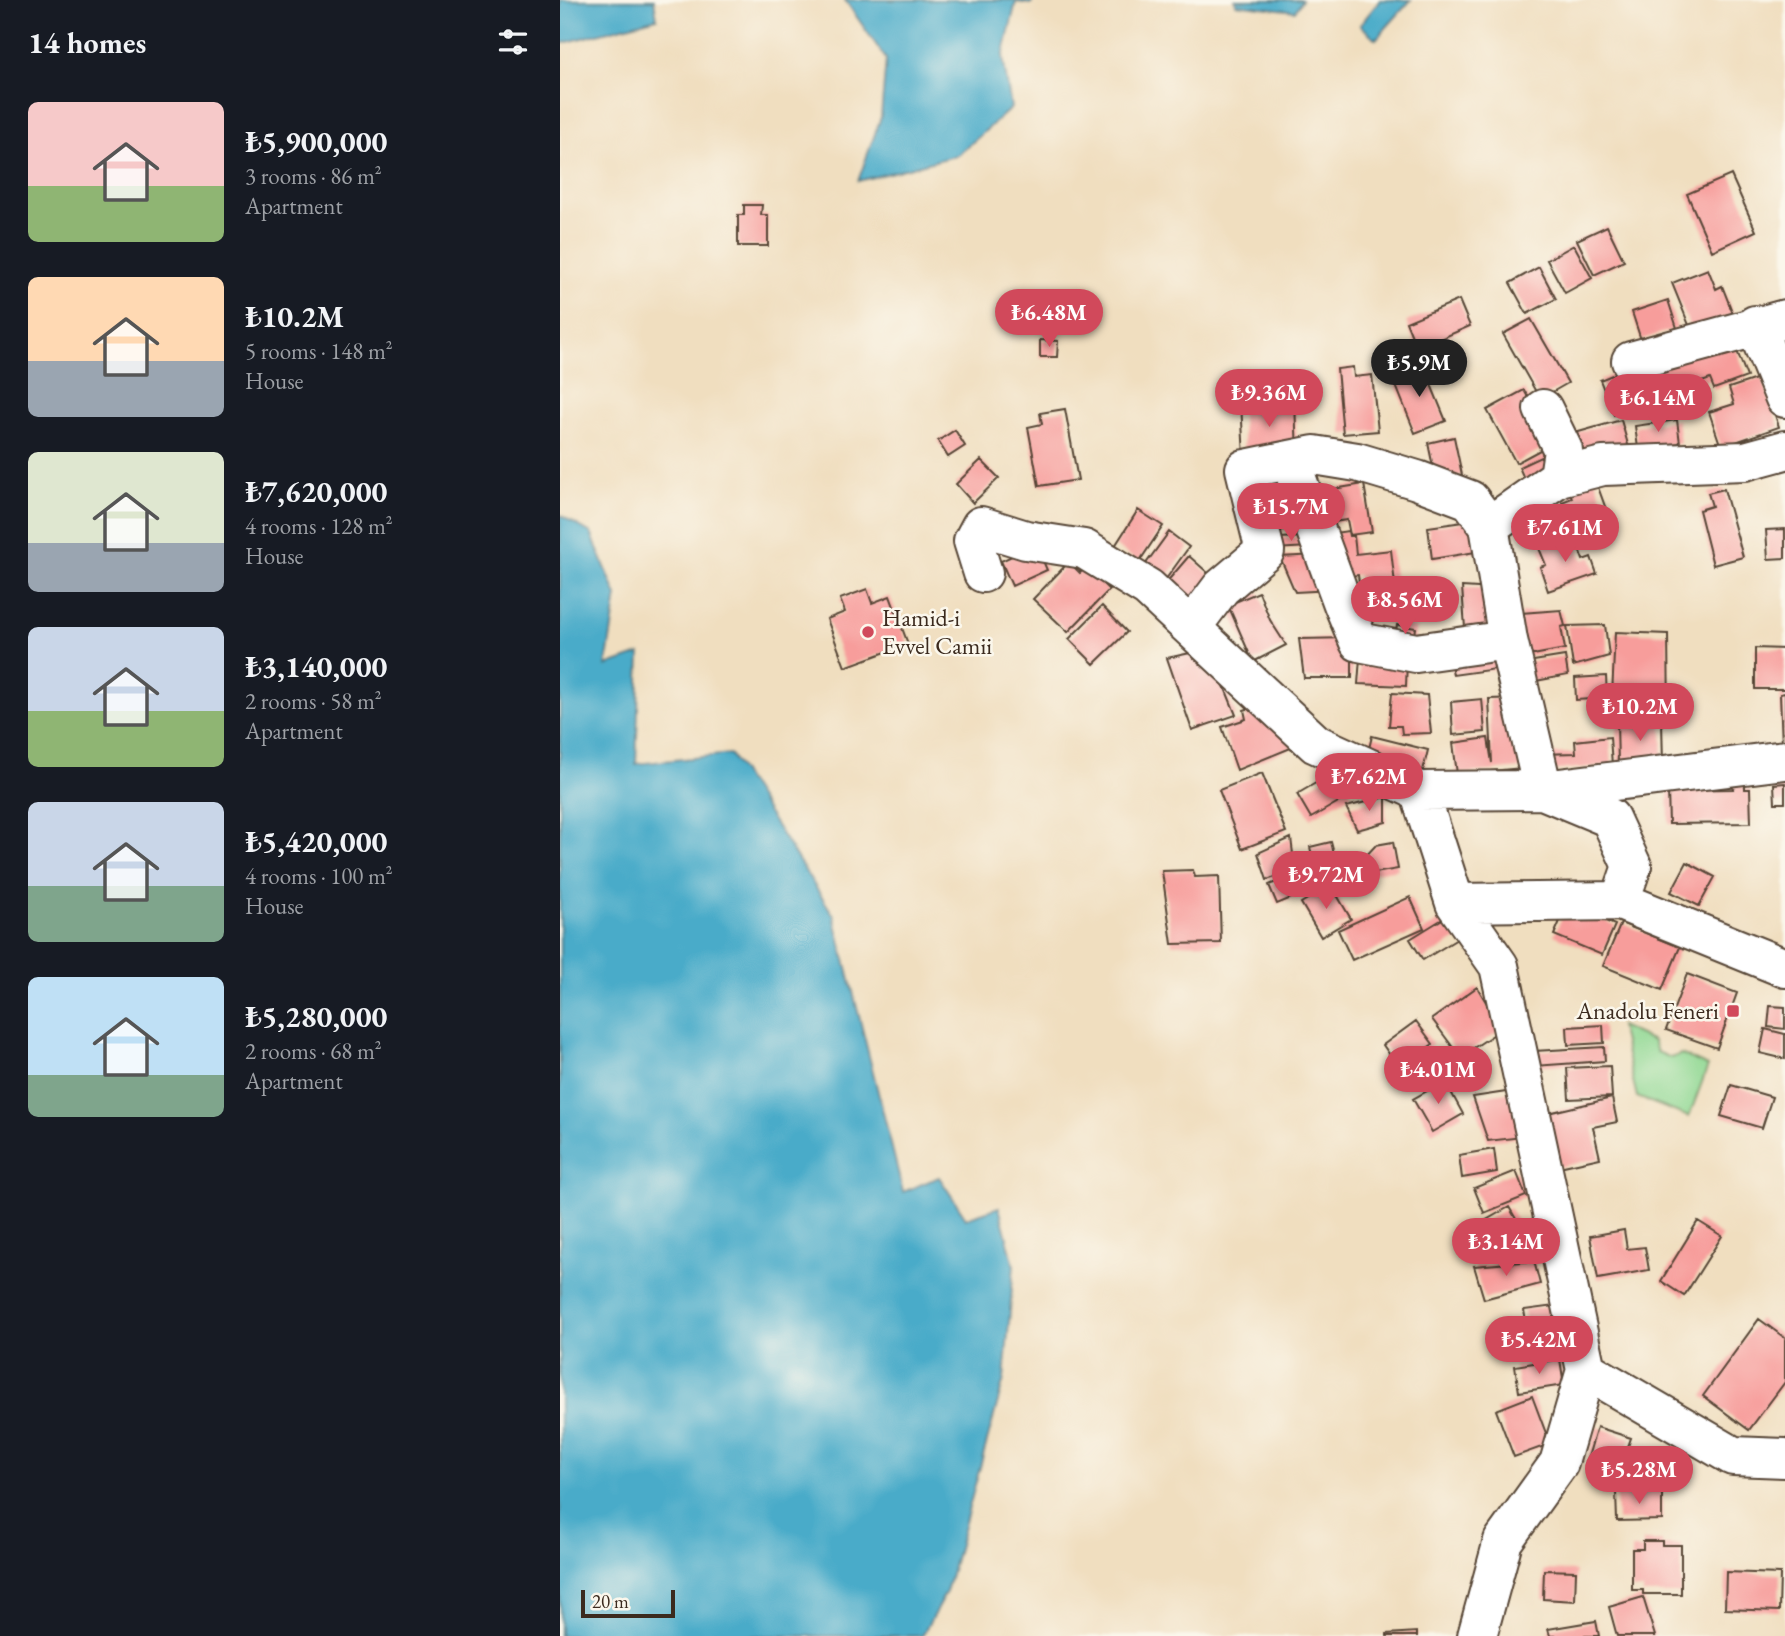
<!DOCTYPE html>
<html lang="en">
<head>
<meta charset="utf-8">
<style>
  :root { --surface:#171b24; --page:#242831; --text:#f1f3f6; --muted:#9ea1a6; --accent:#d1495b }
  body { margin:0; font-family:"EB Garamond",serif; background:var(--page); color:var(--text); height:100vh; display:flex; flex-direction:column; font-size:26px; white-space:nowrap }
  * { box-sizing:border-box; margin:0 }
  p { font-size:23px; color:var(--muted) }
  .icon { flex:none; width:38px; height:38px; fill:none; stroke:currentColor; stroke-width:2; stroke-linecap:round; stroke-linejoin:round }
  .map { position:relative; flex:1; overflow:hidden }
  .side { display:flex; flex-direction:column; background:var(--surface); width:560px }
  .side>* { flex:none }
  .scale { position:absolute; left:21px; bottom:18px; width:94px; box-sizing:border-box; padding-left:7px; border:4px solid #3b2a1e; border-top:0; font-size:19px; line-height:24px; white-space:nowrap; color:#3b2a1e; -webkit-text-stroke:5px #fbf7ec; paint-order:stroke }
  .price { position:absolute; translate:-50% -60px; padding:0 16px; border-radius:24px; background:var(--accent); color:#fff; font-size:23px; line-height:46px; filter:drop-shadow(0 2px 4px #0008) }
  .price::after { content:''; position:absolute; left:50%; top:42px; width:21px; height:16px; margin-left:-10px; background:inherit; clip-path:polygon(0 0,100% 0,50% 100%) }
  .price.active { background:#222; color:#fff }
  ul { padding:0; list-style:none }
  li { display:flex; align-items:center; gap:21px; height:175px; padding:0 28px }
  li span { display:grid; place-items:center; flex:none; width:196px; height:140px; border-radius:10px; color:#555 }
  li>.icon { margin-inline-start:auto }
  span .icon { width:84px; height:84px; fill:#fffc; stroke-width:1 }
  li b { font-size:30px }
  h2 { display:flex; justify-content:space-between; align-items:center; height:84px; padding:0 28px; font-size:30px }
  main { display:flex; flex:1; min-height:0 }
  .map>svg:first-child { display:block }
  .green { fill:#90d893; stroke:#668158; stroke-width:2 }
  .water { fill:#49abc9; stroke:#426a74; stroke-width:2 }
  .building { fill:#f79d9b }
  .lines { fill:none; stroke-linecap:round; stroke-linejoin:round }
  .minor-casing { stroke:#564536; stroke-width:42 }
  .minor { stroke:#fff; stroke-width:38 }
  .poi-dot { fill:#d1495b; stroke:#fbf7ec; stroke-width:2.5 }
  .labels { text-anchor:middle; stroke-width:5; stroke-linejoin:round; paint-order:stroke }
  .poi-label { font-size:24px; fill:#3b2a1e; stroke:#fbf7ec; text-anchor:start }
</style>
</head>
<body>
<main>
<section class="side">
<h2>14 homes<svg class="icon" aria-label="filters" viewBox="0 0 24 24"><path d="M4 7h16M4 17h16"/><circle cx="9" cy="7" r="2"/><circle cx="15" cy="17" r="2"/></svg></h2>
<ul>
<li><span style="background:linear-gradient(#f6c9c9 60%,#8fb573 0)"><svg class="icon" aria-label="home" viewBox="0 0 24 24"><path d="M3 11l9-7 9 7M6 9v11h12V9"/></svg></span><div><b>₺5,900,000</b><p>3 rooms · 86 m²</p><p>Apartment</p></div></li>
<li><span style="background:linear-gradient(#ffd9b3 60%,#9aa5b1 0)"><svg class="icon" aria-label="home" viewBox="0 0 24 24"><path d="M3 11l9-7 9 7M6 9v11h12V9"/></svg></span><div><b>₺10.2M</b><p>5 rooms · 148 m²</p><p>House</p></div></li>
<li><span style="background:linear-gradient(#dfe7d0 65%,#9aa5b1 0)"><svg class="icon" aria-label="home" viewBox="0 0 24 24"><path d="M3 11l9-7 9 7M6 9v11h12V9"/></svg></span><div><b>₺7,620,000</b><p>4 rooms · 128 m²</p><p>House</p></div></li>
<li><span style="background:linear-gradient(#c9d6e8 60%,#8fb573 0)"><svg class="icon" aria-label="home" viewBox="0 0 24 24"><path d="M3 11l9-7 9 7M6 9v11h12V9"/></svg></span><div><b>₺3,140,000</b><p>2 rooms · 58 m²</p><p>Apartment</p></div></li>
<li><span style="background:linear-gradient(#c9d6e8 60%,#7fa58c 0)"><svg class="icon" aria-label="home" viewBox="0 0 24 24"><path d="M3 11l9-7 9 7M6 9v11h12V9"/></svg></span><div><b>₺5,420,000</b><p>4 rooms · 100 m²</p><p>House</p></div></li>
<li><span style="background:linear-gradient(#bfe0f5 70%,#7fa58c 0)"><svg class="icon" aria-label="home" viewBox="0 0 24 24"><path d="M3 11l9-7 9 7M6 9v11h12V9"/></svg></span><div><b>₺5,280,000</b><p>2 rooms · 68 m²</p><p>Apartment</p></div></li>
</ul>
</section>
<div class="map">
<svg width="1225" height="1636" viewBox="0 0 1225 1636">
  <rect width="100%" height="100%" fill="#fbf7ec"/>
  <filter id="ink" filterUnits="userSpaceOnUse"><feTurbulence type="fractalNoise" baseFrequency=".0143" numOctaves="2"/><feDisplacementMap in="SourceGraphic" scale="14" xChannelSelector="R" yChannelSelector="G"/><feConvolveMatrix kernelMatrix="1 2 1 2 8 2 1 2 1" color-interpolation-filters="sRGB"/></filter>
  <filter id="wash" filterUnits="userSpaceOnUse"><feTurbulence type="fractalNoise" baseFrequency=".00686" numOctaves="4" result="noise"/><feDisplacementMap in="SourceGraphic" scale="28" xChannelSelector="R" yChannelSelector="G"/><feGaussianBlur stdDeviation="1.57" result="paint"/><feColorMatrix in="noise" values="0 0 0 0 0 0 0 0 0 0 0 0 0 0 0 0 0 1.4 0 .05"/><feComposite in="paint" operator="in"/></filter>
  <g filter="url(#wash)">
    <rect width="100%" height="100%" fill="#f0debf"/>
    <path class="green" d="M1060 1026 1093 1041 1097 1052 1111 1058 1121 1054 1148 1066 1129 1117 1077 1097Z"/>
    <path class="water" d="M0 0H94L97 18 0 44Z
      M285 0H473L471 4 456 2 443 57 451 108 398 155 298 181 321 117 326 59Z
      M675 0H742L735 11 676 4Z
      M820 0H851L816 39 800 25Z
      M0 515 31 533 57 596 46 666 80 654 76 764 170 754 274 916 343 1192 379 1177 406 1218 439 1207 454 1265 444 1379 386 1592 362 1636H0Z"/>
    <g id="blocks">
      <path class="building" d="M1171 175 1196 231 1152 251 1127 194Z
        M184 205H202L201 215H208V246H178V215H184Z
        M1047 226 1064 261 1034 275 1017 240Z
        M1014 245 1032 278 1005 293 987 260Z
        M979 267 996 299 967 314 950 283Z
        M1148 269 1156 289 1162 286 1173 314 1131 330 1112 283Z
        M899 300 910 326 857 349 846 322Z
        M1108 300 1117 328 1081 340 1072 312Z
        M971 319 1008 383 980 399 943 334Z
        M1172 338 1187 377 1154 389 1150 379 1092 400 1082 372Z
        M480 340 498 341 497 357H480Z
        M863 365 886 421 855 433 833 378Z
        M793 367 794 377 812 375 818 431 783 434 777 369Z
        M1071 367 1085 402 1054 415 1040 380Z
        M1202 377 1219 427 1161 447 1149 412 1174 404 1169 388Z
        M964 390 993 443 956 463 927 410Z
        M735 401 737 456 684 458 681 403Z
        M505 409 518 480 479 486 468 427 482 424 480 413Z
        M1061 420 1069 448 1022 461 1015 433Z
        M1117 420 1120 443 1078 448 1075 426Z
        M395 430 405 446 388 457 378 441Z
        M894 437 902 475 876 481 868 443Z
        M987 454 993 467 965 481 959 467Z
        M421 460 439 478 413 503 396 484Z
        M729 467 744 524 710 533 695 476Z
        M1034 476 1047 512 1010 525 1002 502 1012 498 1008 486Z
        M804 484 812 532 790 535 787 520 760 524 755 492Z
        M1164 489 1183 557 1153 565 1139 510 1152 506 1148 493Z
        M578 510 603 526 579 562 555 546Z
        M917 520 922 551 872 559 868 527Z
        M1225 529V558L1208 559 1206 530Z
        M788 531 789 536H794L796 554 831 550 836 593 801 597 798 575 780 577 767 534Z
        M609 532 629 547 606 579 585 565Z
        M1014 535 1023 560 1031 557 1037 574 988 591 980 567 986 565 979 548Z
        M749 537V547L714 549V538Z
        M476 545 487 570 452 586 441 561Z
        M758 555 772 590 735 592 720 557Z
        M629 556 657 581 632 608 605 584Z
        M509 562 520 573 526 567 549 590 508 632 473 599Z
        M902 587 934 589 937 626 905 628Z
        M307 589 312 603 330 596 348 644 285 667 267 619 285 612 280 599Z
        M699 592 710 620 726 645 693 662 668 605Z
        M542 606 567 632 534 664 509 639Z
        M1001 610 1005 626 1001 627 1005 649 957 658 961 613Z
        M837 625 856 628 853 648 834 645Z
        M1045 625 1049 656 1013 666 1007 626Z
        M1055 632 1108 634 1109 718H1051Z
        M792 638V678H744L739 639Z
        M933 646 936 669 893 675 889 652Z
        M1195 648 1225 649V689H1195Z
        M649 649 676 715 632 730 607 658Z
        M1005 656 1008 675 965 683 961 663Z
        M800 658 847 660 846 686 798 684Z
        M1046 676 1047 698 1016 700 1015 678Z
        M832 693 867 695 871 733 842 734 841 726H829Z
        M1225 693V745H1222L1220 694Z
        M960 698 963 768 897 774 893 743 928 738 932 763 929 699Z
        M922 699 925 732 893 735 891 702Z
        M704 704 738 745 677 770 662 727 686 719 684 710Z
        M1057 721H1102L1103 764 1058 765Z
        M812 736 868 750 862 775 806 761Z
        M1050 737 1052 765 989 771 981 754 1016 753 1015 741Z
        M778 770 792 794 751 818 737 794Z
        M702 773 726 832 682 849 659 790Z
        M1225 783V803H1215L1214 784Z
        M1172 784H1185V789H1190L1191 823 1109 824 1108 790 1173 789Z
        M826 797V822L797 830 786 807Z
        M731 838 735 870 707 880 698 853Z
        M771 842 780 878 759 884 750 847Z
        M833 842 838 869 803 875 802 860 816 845Z
        M1127 862 1155 877 1139 906 1111 892Z
        M633 870 635 877 659 876 661 943 612 944 602 871Z
        M738 873 746 892 717 904 709 885Z
        M771 885 791 919 761 937 741 903Z
        M850 897 864 928 792 960 778 930Z
        M1007 905 1055 925 1042 955 994 935Z
        M889 915 902 936 863 960 850 939Z
        M1061 923 1120 947 1102 990 1043 966Z
        M1127 974 1177 993 1157 1048 1106 1030Z
        M917 987 942 1029 900 1057 872 1019Z
        M1210 1006 1225 1007V1029L1208 1027Z
        M856 1021 873 1044 839 1068 823 1045Z
        M1043 1025 1044 1043 1008 1045 1007 1027Z
        M1205 1029 1225 1034V1059L1200 1053Z
        M1044 1047 1045 1061 974 1066V1051Z
        M1050 1066 1052 1097 1009 1099 1007 1068Z
        M885 1081 903 1114 872 1132 853 1099Z
        M1171 1085 1212 1097 1202 1128 1161 1116Z
        M953 1091 963 1137 928 1141 913 1097Z
        M1052 1098 1057 1122 1033 1127 1040 1158 999 1167 988 1113Z
        M934 1149 937 1172 902 1178 899 1155Z
        M956 1171 966 1196 924 1213 914 1188Z
        M949 1207 963 1231 922 1256 907 1231Z
        M1138 1221 1162 1236 1124 1296 1101 1281Z
        M1064 1230 1067 1249 1085 1247 1089 1270 1038 1279 1030 1236Z
        M974 1261 980 1284 924 1299 914 1266Z
        M994 1306 998 1331 968 1336 964 1310Z
        M1199 1319 1225 1338V1382L1189 1430 1143 1396Z
        M1000 1359 1004 1385 959 1392 955 1366Z
        M972 1396 990 1444 954 1457 936 1410Z
        M1037 1427 1071 1438 1065 1455 1047 1449 1044 1461 1028 1457Z
        M1102 1491V1520L1057 1521 1056 1492Z
        M1083 1541H1102V1545H1121V1594H1083V1590H1072V1549H1083Z
        M984 1570 1016 1571 1015 1601 983 1599Z
        M1166 1572 1220 1574 1219 1611 1165 1609Z
        M1083 1597 1095 1636H1057L1049 1607Z
        M1036 1621 1039 1636H990L988 1629Z
        M857 1632V1636H827V1634Z"/>
    </g>
  </g>
  <g filter="url(#ink)">
    <use href="#blocks" fill-opacity="0" stroke="#564536" stroke-width="2"/>
    <g class="lines">
      <g class="minor-casing">
        <path id="minor" d="M1195 325 1225 398
          M1071 361 1225 319
          M983 409 1003 450 999 477
          M730 460 783 604 799 642 856 653 948 640
          M929 526 999 477 1043 466 1185 461 1225 450
          M423 573 413 541 421 526 466 540 524 549 588 588 756 744 859 791 895 903 1060 901 1225 968
          M631 628 661 588 705 551 685 469 754 455 797 462 857 480 910 500 929 526 948 640 983 790
          M859 791 983 790 1225 760
          M985 791 1050 818 1072 866 1060 901
          M895 903 939 966 1026 1370 999 1463 943 1541 917 1636
          M1026 1370 1173 1456 1225 1458"/>
      </g>
      <use href="#minor" class="minor"/>
    </g>
  </g>
  <g class="poi-dot">
    <circle cx="308" cy="632" r="7"/>
    <rect x="1166" y="1004" width="14" height="14" rx="3.5"/>
  </g>
  <g class="labels">
    <g class="poi-label">
      <text x="322" y="626">Hamid-i<tspan x="322" dy="28">Evvel Camii</tspan></text>
      <text x="1159" y="1019" text-anchor="end">Anadolu Feneri</text>
    </g>
  </g>
</svg>
<div class="scale">20 m</div>
<b class="price" style="left:489px;top:349px">₺6.48M</b>
<b class="price active" style="left:859px;top:399px">₺5.9M</b>
<b class="price" style="left:709px;top:429px">₺9.36M</b>
<b class="price" style="left:1098px;top:434px">₺6.14M</b>
<b class="price" style="left:731px;top:543px">₺15.7M</b>
<b class="price" style="left:1005px;top:564px">₺7.61M</b>
<b class="price" style="left:845px;top:636px">₺8.56M</b>
<b class="price" style="left:1080px;top:743px">₺10.2M</b>
<b class="price" style="left:809px;top:813px">₺7.62M</b>
<b class="price" style="left:766px;top:911px">₺9.72M</b>
<b class="price" style="left:878px;top:1106px">₺4.01M</b>
<b class="price" style="left:946px;top:1278px">₺3.14M</b>
<b class="price" style="left:979px;top:1376px">₺5.42M</b>
<b class="price" style="left:1079px;top:1506px">₺5.28M</b>
</div>
</main>
</body>
</html>
